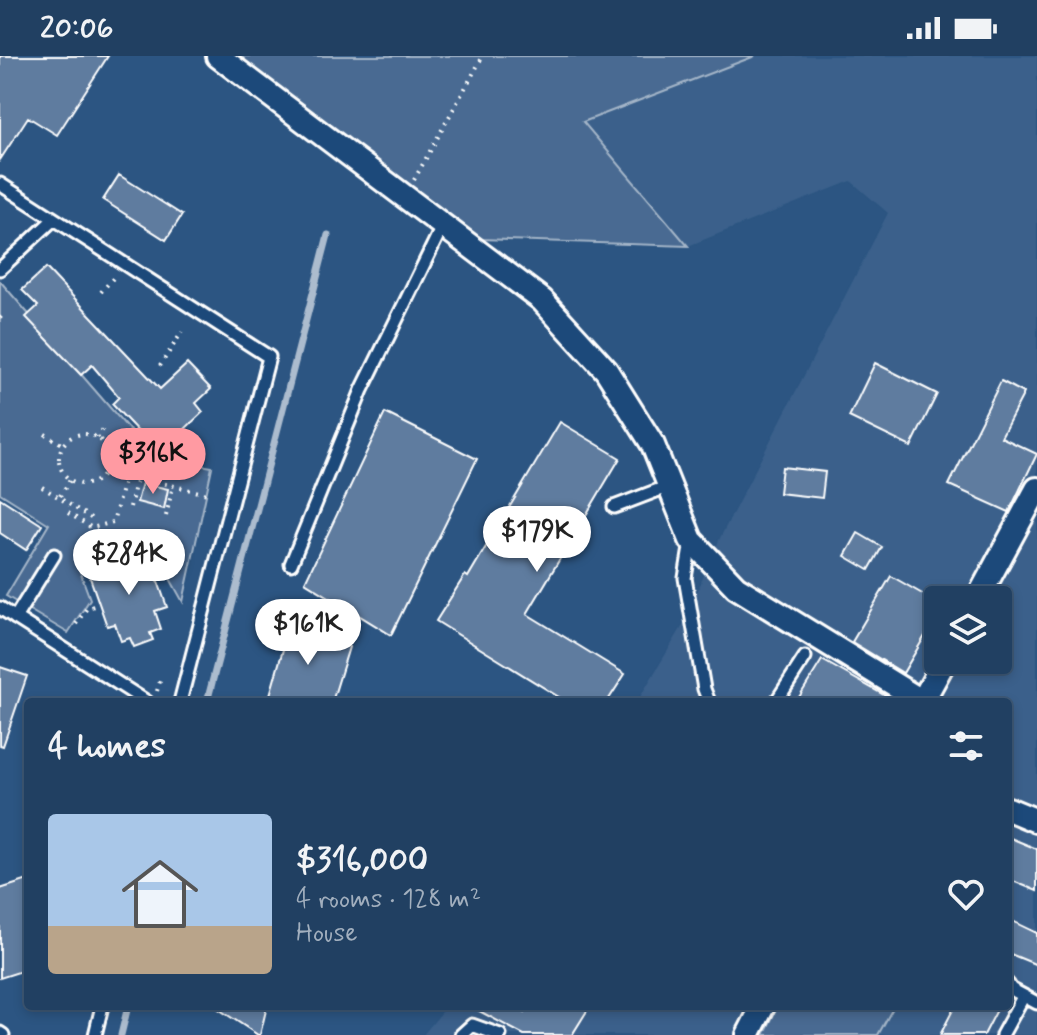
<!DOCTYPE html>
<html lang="en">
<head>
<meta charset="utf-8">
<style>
  :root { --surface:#214062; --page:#294768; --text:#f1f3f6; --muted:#a2afbe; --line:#3e5977; --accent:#ff9aa2 }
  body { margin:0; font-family:Mynerve,sans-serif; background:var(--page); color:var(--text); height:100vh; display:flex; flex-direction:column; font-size:30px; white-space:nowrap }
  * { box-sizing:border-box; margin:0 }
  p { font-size:26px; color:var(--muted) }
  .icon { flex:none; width:44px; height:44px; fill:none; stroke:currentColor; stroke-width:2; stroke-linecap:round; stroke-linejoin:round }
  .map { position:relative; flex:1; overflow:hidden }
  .side { position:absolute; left:24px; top:642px; width:988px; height:312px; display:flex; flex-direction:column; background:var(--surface); border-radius:8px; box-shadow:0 4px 12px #0003,0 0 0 2px var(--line) }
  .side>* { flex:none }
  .buttons { position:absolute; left:924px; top:530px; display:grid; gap:16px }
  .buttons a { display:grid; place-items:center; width:88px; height:88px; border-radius:8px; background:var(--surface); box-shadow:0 4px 12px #0003,0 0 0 2px var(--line); font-size:40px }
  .price { position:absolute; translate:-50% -68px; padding:0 18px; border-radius:28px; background:#fff; color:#222; font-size:26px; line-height:52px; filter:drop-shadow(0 2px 4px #0008) }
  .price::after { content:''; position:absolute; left:50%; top:48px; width:24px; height:18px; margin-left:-12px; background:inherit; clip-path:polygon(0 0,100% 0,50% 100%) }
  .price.active { background:var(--accent); color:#111 }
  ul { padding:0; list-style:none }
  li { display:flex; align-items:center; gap:24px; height:200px; padding:0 24px }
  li+li { border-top:2px solid var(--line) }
  li span { display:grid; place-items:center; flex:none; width:224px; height:160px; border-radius:8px; color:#555 }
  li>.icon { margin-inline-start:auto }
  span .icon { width:96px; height:96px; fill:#fffc; stroke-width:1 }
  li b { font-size:34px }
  h2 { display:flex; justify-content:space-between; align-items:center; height:96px; padding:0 24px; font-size:34px }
  .status { display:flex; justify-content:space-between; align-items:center; height:56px; padding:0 40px; background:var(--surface); direction:ltr }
  .status svg { height:22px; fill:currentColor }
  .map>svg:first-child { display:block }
  .built { fill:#3b618b; fill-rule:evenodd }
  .green { fill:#486b92; stroke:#a4b5c8; stroke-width:2 }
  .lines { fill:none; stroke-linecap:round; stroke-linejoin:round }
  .stream { stroke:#acbcce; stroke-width:7 }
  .building { fill:#5e7c9f; stroke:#fff; stroke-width:2 }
  .lane-casing { stroke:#fff; stroke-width:17 }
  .street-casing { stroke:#fff; stroke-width:28 }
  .path { stroke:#fff; stroke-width:4; stroke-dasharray:2 6; stroke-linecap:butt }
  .lane { stroke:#1f4a7a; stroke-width:11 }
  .street { stroke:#1f4a7a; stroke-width:22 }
</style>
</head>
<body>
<div class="status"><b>20:06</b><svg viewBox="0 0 49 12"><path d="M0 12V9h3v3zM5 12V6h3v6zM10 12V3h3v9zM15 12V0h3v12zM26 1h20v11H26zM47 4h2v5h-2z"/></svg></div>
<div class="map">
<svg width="1037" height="979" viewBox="0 0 1037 979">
  <rect width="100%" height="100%" fill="#2c5582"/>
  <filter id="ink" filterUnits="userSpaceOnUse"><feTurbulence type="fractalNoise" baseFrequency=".0125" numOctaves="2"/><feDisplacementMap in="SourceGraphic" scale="16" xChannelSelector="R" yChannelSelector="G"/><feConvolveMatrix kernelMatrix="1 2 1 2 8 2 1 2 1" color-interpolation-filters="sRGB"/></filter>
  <g filter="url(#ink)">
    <path class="built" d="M755 0H1037V979H423L447 950H1008V646H637L682 571 720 482 888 157 851 125 688 190 583 66ZM938 544H998V604H938Z"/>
    <path class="green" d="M229 0H755L583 66 688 190 479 183Z
      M0 225 152 400 212 411 183 546 158 501 142 505 134 488 78 510 90 543 68 577 6 540 49 468 0 437Z
      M778 950H894L878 979H764Z"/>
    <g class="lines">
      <path class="stream" d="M207 646 328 179
        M121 979 128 950"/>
    </g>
    <path class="building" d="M0 0H108L57 79 28 61 0 104Z
      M119 119 182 159 166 184 103 144Z
      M46 212 160 333 187 308 211 333 196 347 203 356 167 390 153 375 145 383 112 348 119 341 92 309 81 319 26 261 38 250 22 234Z
      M875 307 937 338 911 391 849 361Z
      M1001 325 1024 337 1001 381 1037 398 1009 456 949 429Z
      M385 357 477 403 391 579 305 526Z
      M560 366 620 402 527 558 625 618 607 646H567L436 565 465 519 468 521Z
      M782 411 825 416 822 442 779 437Z
      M142 427 168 433 164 453 137 446Z
      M0 442 42 469 26 494 0 477Z
      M858 477 882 491 869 514 845 500Z
      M133 496 140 513 152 508 167 551 155 555 161 573 150 577 153 584 134 591 130 582 121 585 115 568 107 570 87 513Z
      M891 520 938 547V558L903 617 852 586Z
      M292 562 349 591 332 646H268Z
      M822 604 889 642 886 646H796Z
      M0 611 27 620 3 690 0 689Z
      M1008 781 1037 793V835L1008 823Z
      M28 824V913L0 922V833Z
      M1008 863 1037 877V909L1008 897Z
      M214 950H267L260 979H258Z
      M470 950H514L525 957 530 950H590L572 979H524Z
      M955 950H999L984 979H940Z"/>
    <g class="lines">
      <g class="lane-casing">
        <path id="lane" d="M0 128 269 301 180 646
          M0 213 54 163
          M614 451 669 430
          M691 486 685 522 704 633 709 646
          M291 508 362 334 443 169
          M0 552 147 646
          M15 562 54 499
          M776 646 805 601
          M1008 928 1011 933 1037 947
          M0 977 3 979
          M95 979 102 950
          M461 979 472 969 500 979
          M1002 979 1023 941"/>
      </g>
      <g class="street-casing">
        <path id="street" d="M218 0 542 244 606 314 653 389 691 484 736 531 923 646
          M977 544 1037 433
          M922 646 945 604
          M1008 753 1037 765
          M748 979 763 950"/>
      </g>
      <path class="path" d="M414 124 483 0
        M101 236 115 220
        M0 262 2 260
        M160 310 182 276
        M45 378 63 389
        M59 403a25 25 0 1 1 50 0a25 25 0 1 1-50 0Z
        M97 382 105 370
        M122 404 128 390
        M105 417 117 425
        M126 418 207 438
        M42 431 94 464
        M60 440 70 424
        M130 451 137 421
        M68 457 92 472 113 466 133 391 128 390
        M166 460 173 430
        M76 568 87 552 98 549
        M157 635 161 622"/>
      <use href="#lane" class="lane"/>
      <use href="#street" class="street"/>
    </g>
  </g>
</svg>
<div class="buttons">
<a><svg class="icon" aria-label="layers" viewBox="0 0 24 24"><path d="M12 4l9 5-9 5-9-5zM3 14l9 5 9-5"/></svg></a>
</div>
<b class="price active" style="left:153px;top:440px">$316K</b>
<b class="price" style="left:537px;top:518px">$179K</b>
<b class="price" style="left:129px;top:541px">$284K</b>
<b class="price" style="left:308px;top:611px">$161K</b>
<section class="side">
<h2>4 homes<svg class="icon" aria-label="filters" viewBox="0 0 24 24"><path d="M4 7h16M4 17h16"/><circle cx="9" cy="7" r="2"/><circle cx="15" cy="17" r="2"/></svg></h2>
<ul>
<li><span style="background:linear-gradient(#a9c7e8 70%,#b9a48a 0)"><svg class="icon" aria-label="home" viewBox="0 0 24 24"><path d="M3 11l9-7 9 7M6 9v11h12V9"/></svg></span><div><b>$316,000</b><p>4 rooms · 128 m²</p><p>House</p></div><svg class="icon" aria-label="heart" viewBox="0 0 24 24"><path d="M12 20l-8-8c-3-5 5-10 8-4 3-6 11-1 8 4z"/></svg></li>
</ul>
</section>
</div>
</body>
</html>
